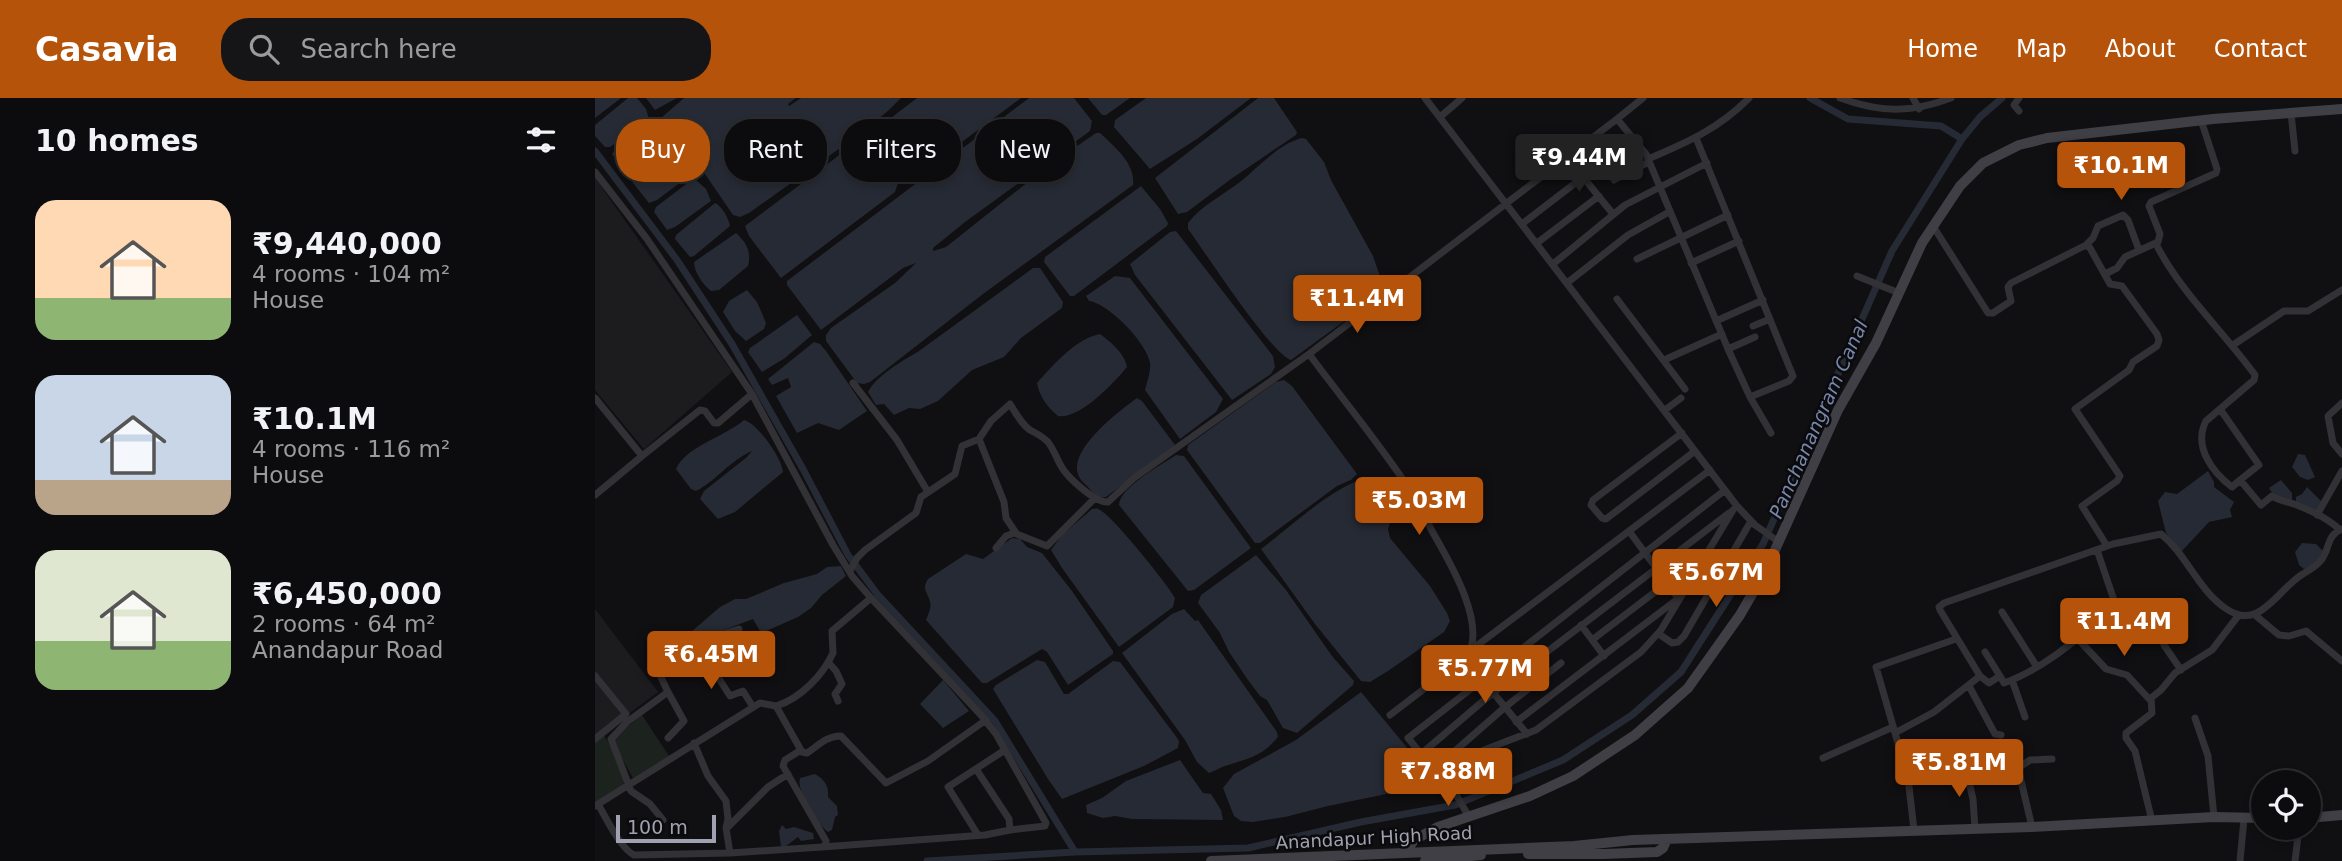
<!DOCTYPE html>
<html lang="en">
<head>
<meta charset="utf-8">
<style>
  :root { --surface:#0c0b0d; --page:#151416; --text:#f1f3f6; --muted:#9a9b9d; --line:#2c2b2e; --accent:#b45309 }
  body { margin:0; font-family:"DejaVu Sans",sans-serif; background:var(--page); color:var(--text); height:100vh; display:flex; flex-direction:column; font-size:26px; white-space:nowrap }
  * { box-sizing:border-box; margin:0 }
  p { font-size:23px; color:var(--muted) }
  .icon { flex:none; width:38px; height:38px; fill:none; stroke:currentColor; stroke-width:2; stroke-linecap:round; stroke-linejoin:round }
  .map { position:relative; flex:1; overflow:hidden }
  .side { display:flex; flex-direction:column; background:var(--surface); width:595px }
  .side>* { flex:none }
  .banner { position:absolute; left:21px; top:21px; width:665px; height:63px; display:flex; gap:14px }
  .tools { position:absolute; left:1656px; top:672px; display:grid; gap:14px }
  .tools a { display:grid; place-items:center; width:70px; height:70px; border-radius:50%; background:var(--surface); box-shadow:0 4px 10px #0003,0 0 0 2px var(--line); font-size:35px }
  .scale { position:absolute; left:21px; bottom:18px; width:100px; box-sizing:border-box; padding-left:7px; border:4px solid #a1a2b1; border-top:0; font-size:19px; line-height:24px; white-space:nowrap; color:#a1a2b1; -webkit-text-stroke:5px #0b0a0c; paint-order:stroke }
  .price { position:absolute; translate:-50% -60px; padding:0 16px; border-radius:7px; background:var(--accent); color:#fff; font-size:23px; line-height:46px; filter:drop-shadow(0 2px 4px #0008) }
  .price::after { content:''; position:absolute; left:50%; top:42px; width:21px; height:16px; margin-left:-10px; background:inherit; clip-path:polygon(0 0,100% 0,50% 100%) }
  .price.current { background:#222; color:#fff }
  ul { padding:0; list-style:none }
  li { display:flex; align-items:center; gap:21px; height:175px; padding:0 35px }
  li span { display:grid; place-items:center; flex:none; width:196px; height:140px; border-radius:21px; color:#555 }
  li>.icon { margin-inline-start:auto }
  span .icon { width:84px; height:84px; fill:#fffc; stroke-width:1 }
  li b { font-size:30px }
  h2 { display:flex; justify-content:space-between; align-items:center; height:84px; padding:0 35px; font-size:30px }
  .tag { padding:0 24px; border-radius:28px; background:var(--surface); box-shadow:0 4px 10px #0003,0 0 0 2px var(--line); font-size:24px; line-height:63px }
  .tag.current { background:var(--accent); color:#fff }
  header { display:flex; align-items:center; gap:42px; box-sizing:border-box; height:98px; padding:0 35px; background:var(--accent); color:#fff }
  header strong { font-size:33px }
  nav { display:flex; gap:38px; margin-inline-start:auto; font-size:24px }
  .search { width:490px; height:63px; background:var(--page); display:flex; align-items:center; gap:18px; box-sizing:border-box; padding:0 24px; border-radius:28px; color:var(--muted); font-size:26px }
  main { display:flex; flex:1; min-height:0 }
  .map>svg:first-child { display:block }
  .built { fill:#1c1b1e }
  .green { fill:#1c231e }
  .water { fill:#262a34 }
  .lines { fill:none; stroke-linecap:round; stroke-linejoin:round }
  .canal { stroke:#262a34; stroke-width:7 }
  .street { stroke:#313136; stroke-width:7 }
  .secondary { stroke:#3f3f45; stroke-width:10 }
  .labels { text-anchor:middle; stroke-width:5; stroke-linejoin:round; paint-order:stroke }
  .street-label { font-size:18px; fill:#a1a2b1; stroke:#0b0a0c }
  .water-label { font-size:19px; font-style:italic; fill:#7886ac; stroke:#0b0a0c }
</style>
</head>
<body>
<header>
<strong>Casavia</strong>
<div class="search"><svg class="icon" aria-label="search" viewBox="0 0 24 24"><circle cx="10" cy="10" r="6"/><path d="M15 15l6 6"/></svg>Search here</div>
<nav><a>Home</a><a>Map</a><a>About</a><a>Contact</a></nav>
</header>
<main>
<section class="side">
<h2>10 homes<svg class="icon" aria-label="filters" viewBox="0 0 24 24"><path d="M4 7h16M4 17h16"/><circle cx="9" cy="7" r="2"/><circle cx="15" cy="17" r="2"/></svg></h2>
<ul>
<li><span style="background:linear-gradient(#ffd9b3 70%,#8fb573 0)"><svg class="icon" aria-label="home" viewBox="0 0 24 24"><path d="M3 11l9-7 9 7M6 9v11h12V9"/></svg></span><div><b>₹9,440,000</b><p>4 rooms · 104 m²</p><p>House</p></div></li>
<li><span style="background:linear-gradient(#c9d6e8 75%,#b9a48a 0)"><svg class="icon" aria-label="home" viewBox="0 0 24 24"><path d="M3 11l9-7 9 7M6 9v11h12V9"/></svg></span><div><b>₹10.1M</b><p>4 rooms · 116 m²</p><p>House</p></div></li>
<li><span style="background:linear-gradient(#dfe7d0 65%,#8fb573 0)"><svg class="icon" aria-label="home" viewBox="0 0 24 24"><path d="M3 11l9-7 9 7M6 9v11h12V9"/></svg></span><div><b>₹6,450,000</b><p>2 rooms · 64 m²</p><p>Anandapur Road</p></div></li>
</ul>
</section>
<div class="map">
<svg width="1747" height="763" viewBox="0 0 1747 763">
  <rect width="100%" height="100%" fill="#100f11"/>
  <path class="built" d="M0 80 137 274 49 351 0 292Z
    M0 511 63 594 0 641Z"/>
  <path class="green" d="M47 617 74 658 38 680 19 646V640Z
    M9 637C17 652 29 668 29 686L0 704V645Z"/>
  <path class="water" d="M0 0H26L0 20Z
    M33 0H42L51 11 54 21 15 49H10L0 38V27Z
    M51 0H82L60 12Z
    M89 0H201L193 6 194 8 206 0H306C294 12 281 26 264 29L258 23C263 34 256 40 248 48L154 115 145 119 138 117 110 76 68 24 66 20Z
    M322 0H426L313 84H309L298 73 296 75 303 85 300 94 186 180 154 138 150 128 263 43 268 42 282 53 273 42 275 36Z
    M434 0H479L497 23 495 33 370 124 338 150V153L351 149 453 68 501 35H505C519 48 541 66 538 87L388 196 275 284 269 286 262 285 231 243V237L236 230 300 185 321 165 308 170 226 232 192 187V183Z
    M493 0H535L511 17H507Z
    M551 0H656L602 41 555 71 519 29 520 22Z
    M663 0H679L702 34 701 37 636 81 592 114 583 116 560 80Z
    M58 25 76 46V49L34 77 17 56 26 45Z
    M707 40 711 41 729 64 736 82 778 158 788 187 786 194 781 200 696 262C676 256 610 154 593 131V125C607 107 628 97 645 84 664 69 683 46 707 40Z
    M77 52H80L96 73 94 78 62 102 54 105 38 85V82Z
    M99 80 111 91 116 103 80 129 72 132 59 114 61 109Z
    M546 88 565 111 573 125 572 128 479 198H475L449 164 450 159Z
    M120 105C127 108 134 121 135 128L99 158 95 159 80 141 81 137Z
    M581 133 678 258 680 269 676 276 637 302 540 177 535 166 575 134Z
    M141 135C151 144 157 154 153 168L124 192 116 193C108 187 99 174 99 164Z
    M438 170H445L468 204 467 210 426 240 409 259 377 272 343 303 325 311 314 310 299 317 289 306 281 307 273 294C282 277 307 263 324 253Z
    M520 178 535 180 628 301 621 314 585 341 550 292C552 284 556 273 555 265 552 245 513 205 494 203L491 198Z
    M152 192 162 204 171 225 169 231 151 243 140 233 128 214 134 203Z
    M202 217 217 237 190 260 167 274 153 254 155 250Z
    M505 236C516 244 530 256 532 269 519 285 484 322 463 318 453 310 444 298 442 285 458 267 480 241 505 236Z
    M219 244 225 246 231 253 272 313 244 332 223 325 202 335 181 298 196 289 193 280 177 287 173 281Z
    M689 282 697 288 762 376 756 382 742 388 665 445H660L592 352 593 347 681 284Z
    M542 300 547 303 580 347 511 399C502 401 499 396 493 389 489 385 484 381 483 376 474 351 524 313 542 300Z
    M149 322C162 325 187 360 188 374L140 414 123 421 105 401 109 393 152 359 157 353C134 363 120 384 101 393L96 391 81 371C90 349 131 338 149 322Z
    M1703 356 1710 357 1720 379 1713 382 1705 379 1697 369Z
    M581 357 589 358 656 450 599 492 593 493 524 407C525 389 566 367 581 357Z
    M1613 373 1619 384V389L1639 404 1635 412 1637 419 1614 424 1586 454 1571 435 1563 403 1570 394 1582 396Z
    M1686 382 1697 395V402L1679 398 1674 390Z
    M763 383 787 405 796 422 793 431 795 440 835 488 852 515 855 523 849 534 793 573 775 584 766 583 720 526 666 451C693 431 733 393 763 383Z
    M1712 389 1727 404 1725 412H1713L1701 405V399L1707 396Z
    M497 411C499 411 501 410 503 411 514 413 574 488 580 500L578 509 524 549 467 470 456 452 467 437Z
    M417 440 425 441 432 449 447 455 477 493 518 553V556L473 587 452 554 447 551 392 585H387L331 522C333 516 337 510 335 504 333 494 326 492 333 481L371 456 388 461Z
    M1707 445 1721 446 1729 454 1727 463 1709 471 1704 467 1700 454Z
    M661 457 691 492 737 558 759 583 758 587 702 635 688 630 672 602 665 598 653 582 634 554 625 535 603 505 606 497Z
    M246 468 251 478 227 497 216 510 203 519 169 534 165 533 158 521 129 532 95 552 89 544 96 534 125 509 140 501H151L189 485 222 476 232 469Z
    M589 511 600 523 603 522 682 634 683 639C667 659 651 661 630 668 624 670 620 673 614 675L602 664 590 642 527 555 577 516Z
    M442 562 450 564 469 596H473L518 563 525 564 580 637 584 643 583 650 549 668 467 701 453 681 398 591 401 587Z
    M348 582 374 613 348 630 325 606Z
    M766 594 833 675 836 680 829 687 811 692 733 708 690 719 658 724 646 723 639 718 628 690 639 676 701 642Z
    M585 662 608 695 616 696 626 712 628 722 537 721 520 718 508 720 492 715 491 707 507 700 531 683Z
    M220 676C230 682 234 688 233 699L242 708 243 717 240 719 237 732 233 734C222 726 201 693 205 680Z
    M187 727 191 731 199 729 218 735 219 741 206 743 203 739 191 748 186 749 184 733Z"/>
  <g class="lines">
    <path class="canal" d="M1215 0 1253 21 1346 28 1367 41
      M0 53 82 162 137 246 208 371 253 457 283 497 400 623 480 754
      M332 763 480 754 653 750 766 724 860 707 968 662 1037 617 1086 574 1168 446 1297 153 1367 41 1385 19 1407 0"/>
    <path class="street" d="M830 0 1142 408 1160 427 1184 444
      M1245 0C1286 15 1316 15 1356 0
      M1318 0 1324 11
      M1424 13 1419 7 1424 0
      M1696 15 1700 53
      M845 19 867 0
      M1022 21 1048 0
      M1101 40 1198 278 1194 283 1155 299
      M971 58 1018 116
      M1053 61C1091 45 1125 30 1154 0
      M0 74 52 141 157 296 238 447 257 478 276 500
      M1019 82 1054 64
      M927 126 1039 40
      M1338 128 1393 215H1398L1416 203 1413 189 1416 185 1491 147 1495 150 1515 186 1527 188 1562 236 1564 242 1562 248 1538 264 1534 272 1480 311 1525 378 1522 383 1487 408 1512 448
      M942 145 1004 98
      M1561 146C1586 195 1628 233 1660 277L1659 282 1611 323C1598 348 1617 374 1637 389L1645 382 1666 407 1677 398C1685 403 1691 403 1699 406 1715 412 1733 420 1745 432
      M1491 147 1498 140 1503 128 1528 117 1533 122 1544 152
      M1042 161 1133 117
      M1096 165 1144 143
      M958 166 1030 107 1112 65
      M1510 176 1522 170 1530 159 1563 144 1565 136 1554 108 1556 104 1621 75 1622 71 1606 22
      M1262 178 1304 195
      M972 185 1033 137 1074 114
      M1022 201 1090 291
      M1121 223 1168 202
      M1158 228 1175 221
      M1638 247 1689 213H1713L1747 192
      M1133 251 1160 239
      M714 256C748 302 786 347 817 395 825 407 830 420 837 433 853 461 893 527 872 558L795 617
      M1069 262 1127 236
      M258 285 302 342 333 394
      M0 300 47 358 105 312 110 313 119 325H123L157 296
      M1747 305 1733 318 1738 345 1747 356
      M1625 311 1664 367 1645 382
      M1070 312 1086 300
      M1087 335 998 402 996 407 1007 420 1011 421 1100 353
      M384 341 409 404 411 420 421 435
      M1130 392 813 640 835 667 853 666 941 632 1046 554 1066 532 1138 412
      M0 397 47 358
      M1722 417 1747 373
      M1034 433 1083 500
      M401 450 411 438 419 435 452 448 499 401
      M255 473 262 460 270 452 321 415 326 399 360 376 367 348 384 341 396 323 415 306C420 314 427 327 435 332 442 336 447 338 453 344 459 352 461 359 466 368 472 379 500 405 513 404L539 380 714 256 1022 21 1051 56 1133 251 1155 299 1176 335
      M1407 514 1442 569
      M1660 517 1684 537 1694 538 1711 533 1747 563
      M986 527 1009 558
      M1064 536 1077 545 1083 544 1089 538 1156 423
      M1482 540 1511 571 1532 577 1555 602
      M997 542 1107 458
      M1569 547 1586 572
      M104 549 135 598 148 593 158 609
      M876 552 1115 372
      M1390 554 1405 578
      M870 560 932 636
      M233 564 241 573 247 586 240 596 243 603
      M0 578 31 616 0 641
      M1385 578 1394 585 1405 578 1409 585C1453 569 1486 537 1521 508L1502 452
      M1417 582 1430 619
      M1374 588 1400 636 1406 637
      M181 608C205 601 228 577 238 555L237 533 276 500 386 617 401 636 451 725 450 728 415 732
      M1600 620 1613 658 1619 719
      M921 624 1080 503
      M1300 635 1339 614 1385 578 1345 512 1344 509 1349 505 1518 446 1566 436C1591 456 1602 490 1630 510 1662 533 1679 498 1701 481 1709 474 1721 470 1727 461 1735 449 1732 437 1747 431
      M73 640 89 623 73 594
      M99 645 113 678 131 703 133 721 131 730 135 755
      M826 656 894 598 1134 415
      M1228 660 1298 629
      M1370 667 1378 701 1380 731
      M3 706C11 720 26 751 39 757L135 755 227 749 231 747V743L188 668 190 662 206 652
      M0 708 165 605 181 608 207 654 212 655C223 648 231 638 246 638L291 685 333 663 391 622
      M874 719 844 667 909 610 966 565
      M68 722 55 706 36 693 16 641 32 624 73 594 64 575 66 571 131 535 144 531
      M1557 723 1540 653 1531 640V635L1557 615 1556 600 1566 592 1580 575 1617 552 1643 518
      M1437 729 1423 670 1435 662 1457 661
      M132 730 173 689 193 676
      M1319 732 1313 680 1281 569 1361 541
      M383 737 353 689 410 652
      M227 749 390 737 415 732 414 721 381 671
      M1645 763 1649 721
      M1700 763 1704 730"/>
    <path class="secondary" d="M1713 720 1747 717
      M811 754 819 742 843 729 935 698 978 678 1040 637 1093 590 1145 517 1171 472 1243 312 1281 245 1327 145 1365 88 1388 65 1424 47 1452 40 1618 21 1747 11
      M933 756H1009L1062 754 1068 750 1072 741
      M616 763 979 748 1038 742 1437 729 1619 719 1668 720
      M830 763 886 757"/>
  </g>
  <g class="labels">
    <g class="street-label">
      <text transform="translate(779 740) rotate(-3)" y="6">Anandapur High Road</text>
    </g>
    <g class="water-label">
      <text transform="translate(1223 321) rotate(-66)" y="7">Panchanangram Canal</text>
    </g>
  </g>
</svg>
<div class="tools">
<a><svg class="icon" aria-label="locate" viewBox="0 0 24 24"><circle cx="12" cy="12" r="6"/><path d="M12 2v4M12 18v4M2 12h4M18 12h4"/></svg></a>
</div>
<div class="scale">100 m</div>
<b class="price current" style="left:984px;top:96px">₹9.44M</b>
<b class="price" style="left:1526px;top:104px">₹10.1M</b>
<b class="price" style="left:762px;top:237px">₹11.4M</b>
<b class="price" style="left:824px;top:439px">₹5.03M</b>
<b class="price" style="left:1121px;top:511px">₹5.67M</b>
<b class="price" style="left:1529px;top:560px">₹11.4M</b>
<b class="price" style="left:116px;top:593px">₹6.45M</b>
<b class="price" style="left:890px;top:607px">₹5.77M</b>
<b class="price" style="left:1364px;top:701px">₹5.81M</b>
<b class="price" style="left:853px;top:710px">₹7.88M</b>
<div class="banner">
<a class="tag current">Buy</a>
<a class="tag">Rent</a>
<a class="tag">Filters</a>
<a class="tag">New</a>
</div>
</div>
</main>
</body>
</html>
